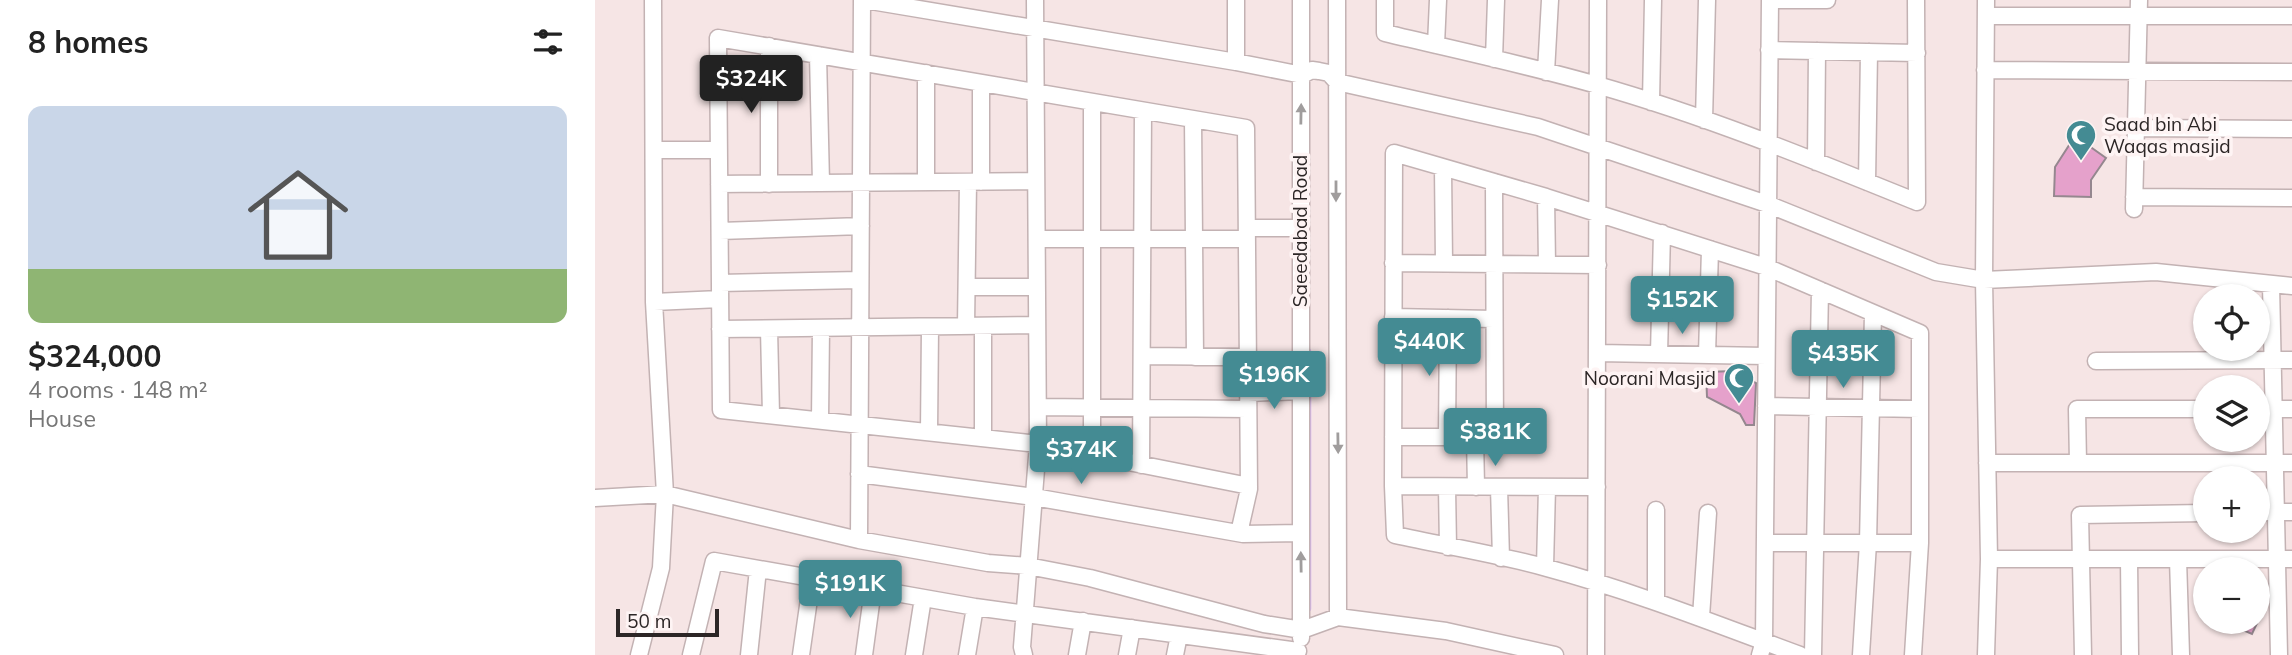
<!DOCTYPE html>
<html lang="en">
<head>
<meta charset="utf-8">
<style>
  :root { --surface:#fff; --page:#f6f6f6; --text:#222; --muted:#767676; --line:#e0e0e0; --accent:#448b93 }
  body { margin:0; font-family:Mulish,sans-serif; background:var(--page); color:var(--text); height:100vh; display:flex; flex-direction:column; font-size:26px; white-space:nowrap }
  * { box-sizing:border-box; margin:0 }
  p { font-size:23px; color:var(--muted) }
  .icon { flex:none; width:38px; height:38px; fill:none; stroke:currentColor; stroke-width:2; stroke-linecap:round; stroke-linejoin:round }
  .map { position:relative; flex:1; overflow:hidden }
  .panel { display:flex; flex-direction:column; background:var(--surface); width:595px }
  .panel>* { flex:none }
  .fabs { position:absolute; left:1598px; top:284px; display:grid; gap:14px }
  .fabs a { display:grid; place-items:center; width:77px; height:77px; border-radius:50%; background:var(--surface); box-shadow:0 2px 5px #0004; font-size:35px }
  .scale { position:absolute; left:21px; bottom:18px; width:103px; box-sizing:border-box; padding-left:7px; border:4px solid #2c2626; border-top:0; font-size:19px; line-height:24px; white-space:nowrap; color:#2c2626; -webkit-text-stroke:5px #fef4f4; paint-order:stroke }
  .price { position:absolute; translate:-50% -60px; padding:0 16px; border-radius:7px; background:var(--accent); color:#fff; font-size:23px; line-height:46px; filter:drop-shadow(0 2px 4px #0008) }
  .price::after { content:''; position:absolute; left:50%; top:42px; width:21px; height:16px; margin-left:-10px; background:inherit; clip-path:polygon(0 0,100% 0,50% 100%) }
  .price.selected { background:#222; color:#fff }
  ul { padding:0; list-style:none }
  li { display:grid; align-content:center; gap:14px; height:371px; padding:0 28px }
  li+li { border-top:2px solid var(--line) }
  li span { display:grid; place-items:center; height:217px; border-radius:14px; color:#555 }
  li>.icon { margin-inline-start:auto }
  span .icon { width:126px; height:126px; fill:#fffc; stroke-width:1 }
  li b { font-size:30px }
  h2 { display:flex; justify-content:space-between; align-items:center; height:84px; padding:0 28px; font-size:30px }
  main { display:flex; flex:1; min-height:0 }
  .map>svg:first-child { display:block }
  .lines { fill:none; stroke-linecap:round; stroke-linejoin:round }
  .stream { stroke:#d5b3f4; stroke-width:4.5 }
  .building { fill:#e5a1cb; stroke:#95878f; stroke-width:2 }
  .minor-casing { stroke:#c3b2b3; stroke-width:19 }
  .minor { stroke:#fff; stroke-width:16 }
  .oneway { fill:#a09d9d }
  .labels { text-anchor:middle; stroke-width:7; stroke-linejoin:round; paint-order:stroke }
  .poi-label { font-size:19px; fill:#2c2626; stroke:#fef4f4; text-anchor:start }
  .street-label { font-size:19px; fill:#2c2626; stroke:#fef4f4 }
</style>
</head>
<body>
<main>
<section class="panel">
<h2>8 homes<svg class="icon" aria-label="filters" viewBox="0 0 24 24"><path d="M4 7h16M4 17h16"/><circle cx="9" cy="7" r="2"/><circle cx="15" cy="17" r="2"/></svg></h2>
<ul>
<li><span style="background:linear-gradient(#c9d6e8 75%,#8fb573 0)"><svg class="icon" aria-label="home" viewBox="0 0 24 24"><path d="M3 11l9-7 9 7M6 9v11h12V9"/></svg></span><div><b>$324,000</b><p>4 rooms · 148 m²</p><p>House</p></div></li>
</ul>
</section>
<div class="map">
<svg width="1697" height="655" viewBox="0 0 1697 655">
  <rect width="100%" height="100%" fill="#f6e5e5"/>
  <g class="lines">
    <path class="stream" d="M714 351V609"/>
  </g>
  <path class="building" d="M1480 136 1511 158 1496 180V197L1459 196 1460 167Z
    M1139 371 1161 383 1159 425H1151L1145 414 1112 397 1111 372Z
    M1627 621H1663L1657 634Z"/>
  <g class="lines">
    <g class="minor-casing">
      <path id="minor" d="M270 0 641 62 707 75 717 70 724 71 734 73 742 82 943 127 1172 204 1341 272 1389 280 1561 272 1697 286
        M742 0 743 617
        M790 0V33C861 50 932 65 1002 85 1111 116 1216 159 1322 202L1321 0
        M1175 0H1232
        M1391 0 1389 280 1394 559 1391 655
        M1391 16H1697
        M841 45 843 0
        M174 46V184
        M1174 50 1322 53
        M223 55 226 183
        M899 59 901 0
        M641 62V0
        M1390 70 1697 72
        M951 72 955 0
        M1056 102 1058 0
        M598 119 600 357
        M1109 120 1112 0
        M1541 128 1697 129
        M59 150H124
        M1221 162 1222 51
        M848 168 849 263
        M331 182V73
        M386 182V83
        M1272 182 1274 52
        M124 184 441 181
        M951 197 952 264
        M1539 197 1697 198
        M1539 209 1544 0
        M652 228H705
        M125 231 266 226
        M442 239H652
        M798 263 1003 265
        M125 283 265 280
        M1676 285 1684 655
        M372 287H442
        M59 302 125 299
        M798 317 899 319
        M371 326 373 182
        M125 329 442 325
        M174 329 176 415
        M1003 353 1171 356
        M1064 354 1067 233
        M1112 355 1115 249
        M547 356 653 357
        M1501 361 1697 360
        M653 393 705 391
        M1171 406 1325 409
        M443 407 653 409
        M1662 409H1697
        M225 420 226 328
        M334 432 335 327
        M798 437H900L899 182
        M852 437 853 318
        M880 437 881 487
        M388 438V326
        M497 455V102
        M1392 463H1697
        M1483 463 1482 409H1610
        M546 465 548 111
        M264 474 439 497 648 534 706 533
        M798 486 1002 487
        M852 487 853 547
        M904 487 906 558
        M0 498 70 494 264 540 393 563 433 566 495 578 669 624 707 630 743 617 851 631 960 655
        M1662 512H1697
        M644 533 654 489 651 128 123 38 126 410 443 444 654 486
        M264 540 267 0
        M1170 543H1325
        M1394 559H1697
        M1534 559 1535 655
        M1583 559 1586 655
        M950 567 952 487
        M1061 601V510
        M1106 617 1113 513
        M706 638V0
        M44 655 66 568 70 494 59 302 58 0
        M96 655 119 561 380 607 703 651
        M154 655 163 569
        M206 655 217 578
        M269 655 278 589
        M319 655 328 598
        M372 655 380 607
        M429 655 427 647 443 444 440 0
        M482 655 488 621
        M532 655 537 628
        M580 655 584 635
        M1001 655 1003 0
        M1165 655 1169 641 1175 0
        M1205 655C1121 624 1038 591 952 568 902 554 850 546 800 535L798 486 799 153 951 197 1171 267 1325 333V543L1318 655
        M1218 655 1225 290
        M1266 655 1273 543 1278 313
        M1488 655 1485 515 1610 513"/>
    </g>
    <use href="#minor" class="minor"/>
  </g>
  <defs><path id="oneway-solid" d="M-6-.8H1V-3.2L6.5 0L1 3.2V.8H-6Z" transform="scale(1.75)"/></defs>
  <g class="oneway">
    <use href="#oneway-solid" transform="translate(706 114) rotate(-89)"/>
    <use href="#oneway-solid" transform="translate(741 191) rotate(90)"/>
    <use href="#oneway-solid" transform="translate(743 443) rotate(89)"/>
    <use href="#oneway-solid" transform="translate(706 562) rotate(-91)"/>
  </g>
  <defs>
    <g id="mosque-pin" transform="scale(1.575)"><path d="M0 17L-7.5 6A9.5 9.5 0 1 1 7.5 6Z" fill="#448b93" stroke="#fef4f4"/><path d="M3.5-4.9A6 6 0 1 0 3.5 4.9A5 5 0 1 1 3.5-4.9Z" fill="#fff"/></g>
  </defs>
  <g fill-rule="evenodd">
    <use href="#mosque-pin" x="1486" y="135"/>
    <use href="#mosque-pin" x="1144" y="378"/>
  </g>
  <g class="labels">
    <g class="poi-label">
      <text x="1509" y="131">Saad bin Abi<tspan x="1509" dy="22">Waqas masjid</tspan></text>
      <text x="1121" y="385" text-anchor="end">Noorani Masjid</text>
    </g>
    <g class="street-label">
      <text transform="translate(705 231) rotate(-90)" y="7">Saeedabad Road</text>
    </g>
  </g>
</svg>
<div class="fabs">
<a><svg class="icon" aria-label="locate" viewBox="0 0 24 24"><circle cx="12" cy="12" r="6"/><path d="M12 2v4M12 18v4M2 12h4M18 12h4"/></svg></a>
<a><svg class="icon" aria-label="layers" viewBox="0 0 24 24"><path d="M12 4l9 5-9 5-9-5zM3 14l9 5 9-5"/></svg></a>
<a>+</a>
<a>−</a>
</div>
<div class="scale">50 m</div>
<b class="price selected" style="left:156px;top:115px">$324K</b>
<b class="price" style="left:1087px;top:336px">$152K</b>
<b class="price" style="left:834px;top:378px">$440K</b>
<b class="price" style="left:1248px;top:390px">$435K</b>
<b class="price" style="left:679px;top:411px">$196K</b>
<b class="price" style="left:900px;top:468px">$381K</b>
<b class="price" style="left:486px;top:486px">$374K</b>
<b class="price" style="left:255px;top:620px">$191K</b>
</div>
</main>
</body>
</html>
